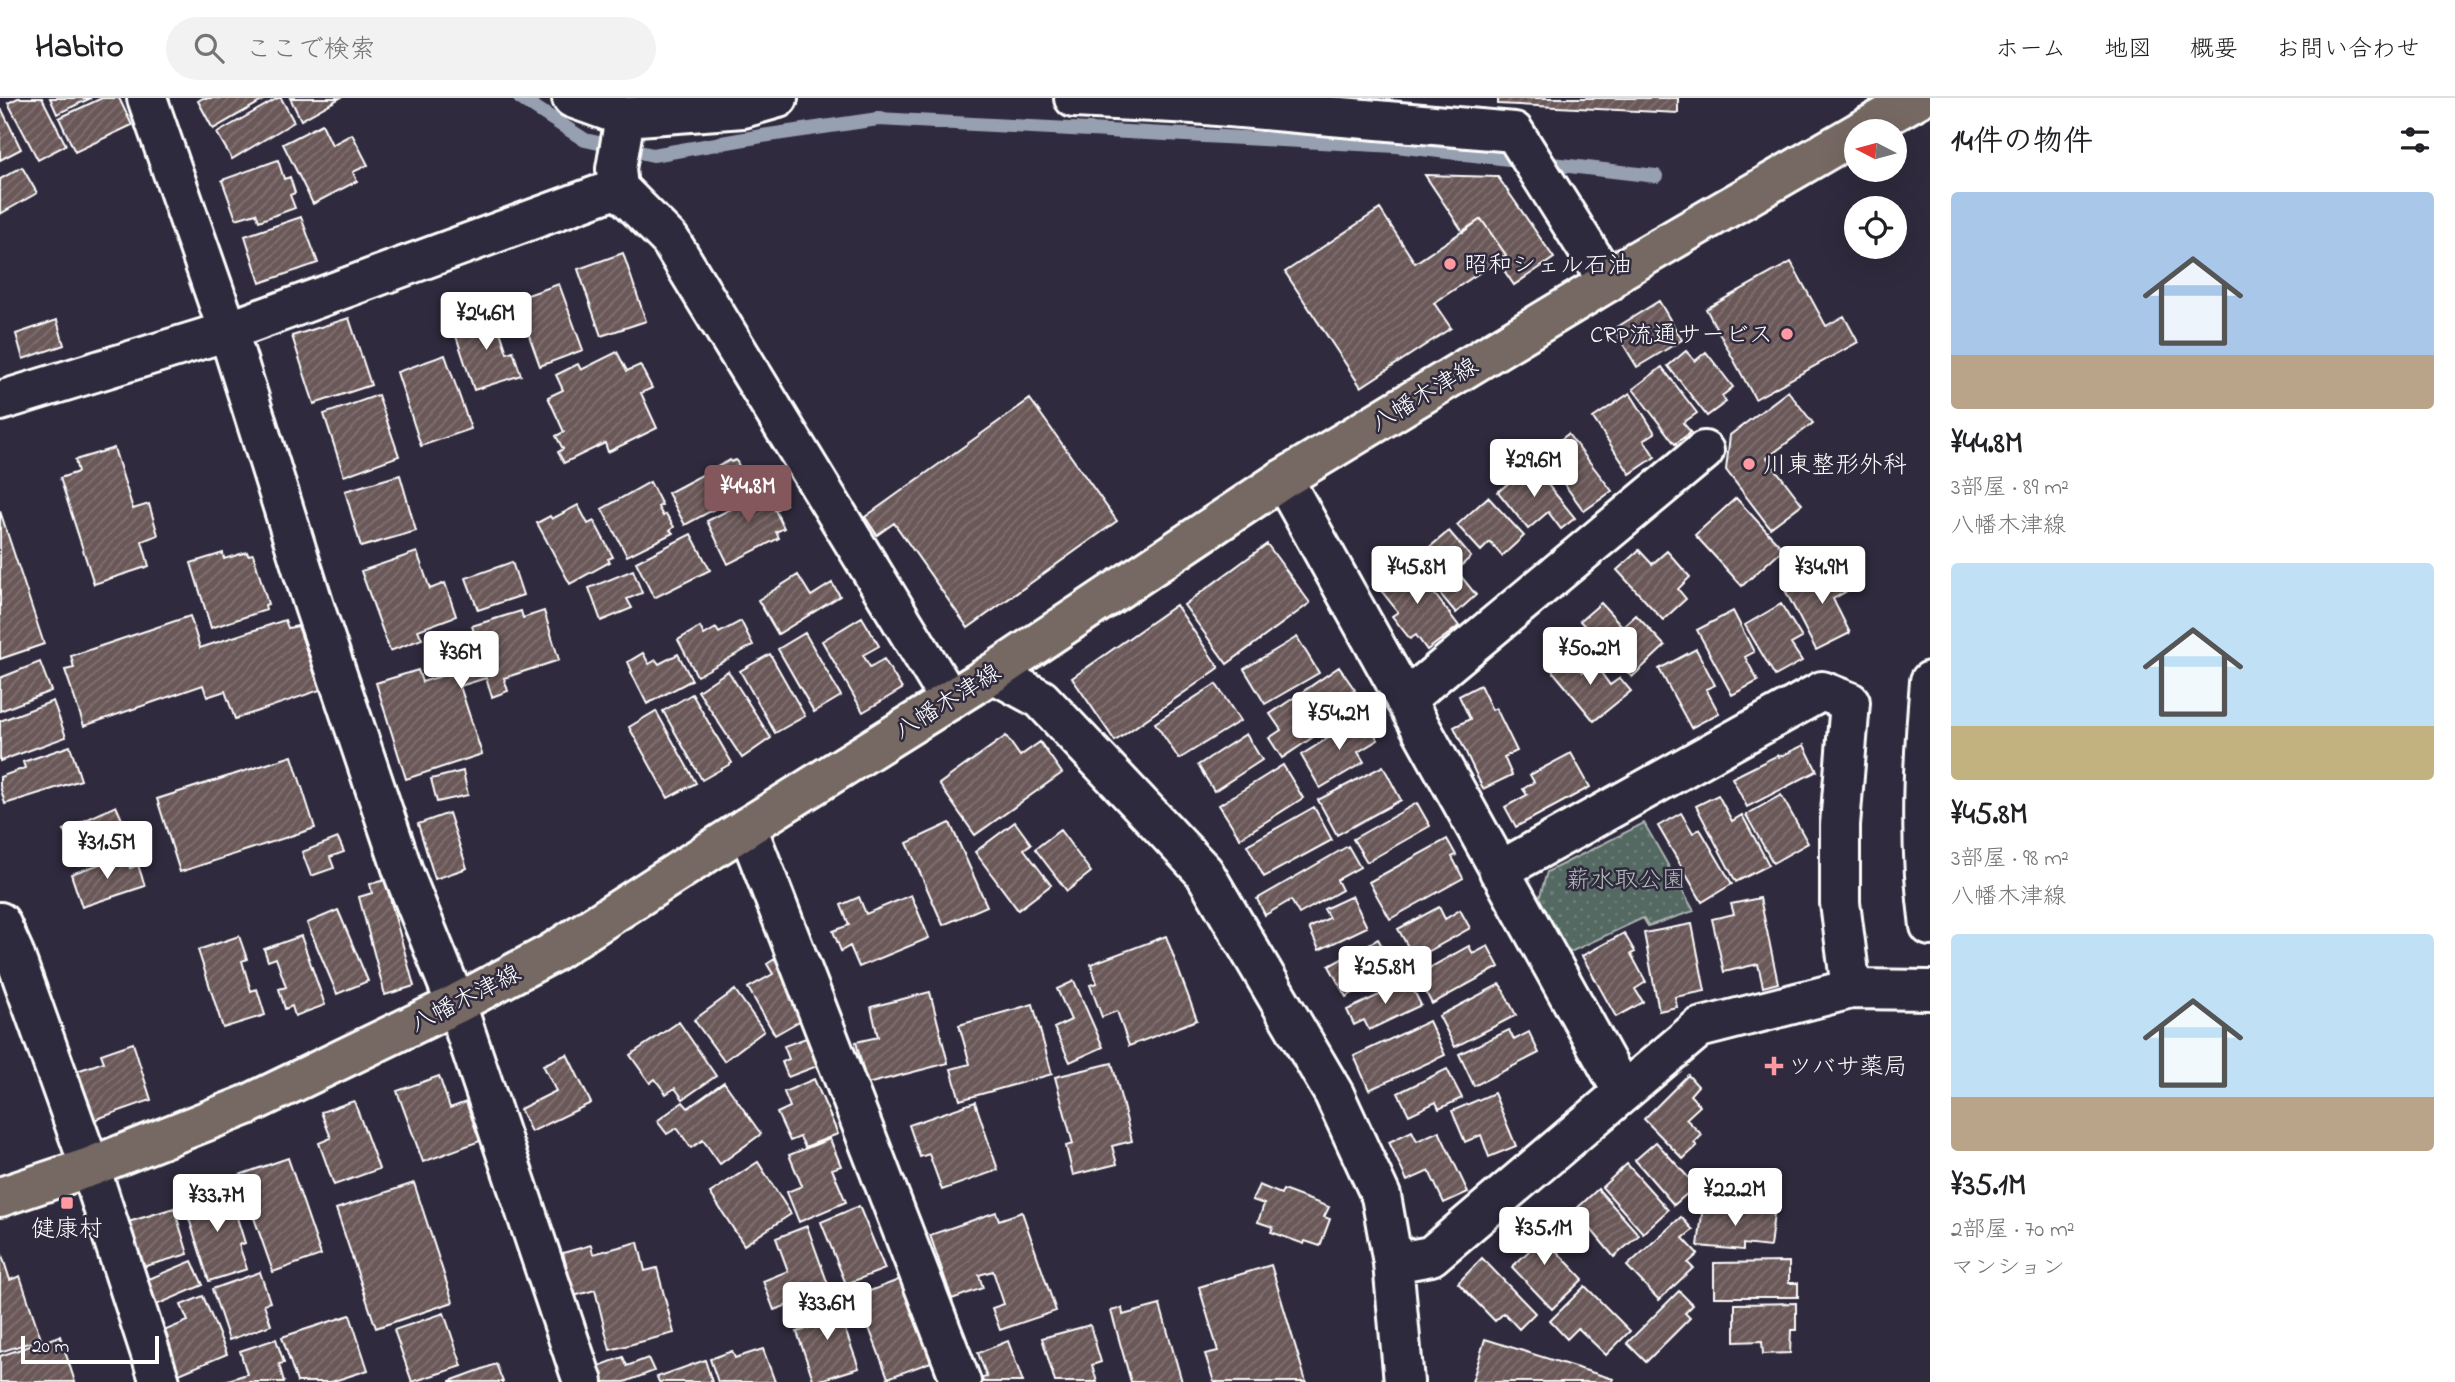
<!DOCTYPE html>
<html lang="ja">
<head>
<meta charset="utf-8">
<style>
  :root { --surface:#fff; --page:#f2f2f2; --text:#202124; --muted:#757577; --line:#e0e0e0; --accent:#84575d }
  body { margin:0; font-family:"Indie Flower","Klee One",sans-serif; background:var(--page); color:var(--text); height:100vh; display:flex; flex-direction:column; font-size:26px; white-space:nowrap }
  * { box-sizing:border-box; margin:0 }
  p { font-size:23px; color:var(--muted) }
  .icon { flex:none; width:38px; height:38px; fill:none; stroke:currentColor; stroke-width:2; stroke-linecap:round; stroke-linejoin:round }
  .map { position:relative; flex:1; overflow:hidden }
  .sheet { display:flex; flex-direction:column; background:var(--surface); width:525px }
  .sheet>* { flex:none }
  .needle { width:46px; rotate:276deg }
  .tools { position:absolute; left:1844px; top:21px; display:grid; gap:14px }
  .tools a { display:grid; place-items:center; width:63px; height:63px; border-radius:50%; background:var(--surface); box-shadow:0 7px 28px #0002; font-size:35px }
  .scale { position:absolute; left:21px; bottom:18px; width:138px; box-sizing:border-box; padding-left:7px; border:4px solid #fff; border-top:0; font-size:19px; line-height:24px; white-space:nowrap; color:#fff; -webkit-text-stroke:5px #2f2a3d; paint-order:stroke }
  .price { position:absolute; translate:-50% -60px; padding:0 16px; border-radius:7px; background:#fff; color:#222; font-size:23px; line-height:46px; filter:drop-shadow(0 2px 4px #0008) }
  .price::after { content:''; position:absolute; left:50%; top:42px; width:21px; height:16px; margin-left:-10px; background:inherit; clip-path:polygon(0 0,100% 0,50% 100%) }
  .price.selected { background:var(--accent); color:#fff }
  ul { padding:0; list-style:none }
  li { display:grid; align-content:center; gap:14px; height:371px; padding:0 21px }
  li span { display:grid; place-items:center; height:217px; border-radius:7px; color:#555 }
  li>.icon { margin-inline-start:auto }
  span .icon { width:126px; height:126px; fill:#fffc; stroke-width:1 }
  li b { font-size:30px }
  h2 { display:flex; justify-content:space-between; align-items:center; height:84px; padding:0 21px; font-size:30px }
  header { display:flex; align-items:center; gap:42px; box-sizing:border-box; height:98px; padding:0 35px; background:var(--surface); border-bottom:2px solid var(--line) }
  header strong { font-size:33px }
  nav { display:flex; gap:38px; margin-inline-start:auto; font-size:24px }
  .search { width:490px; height:63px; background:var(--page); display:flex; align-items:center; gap:18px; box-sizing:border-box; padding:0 24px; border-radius:38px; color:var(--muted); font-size:26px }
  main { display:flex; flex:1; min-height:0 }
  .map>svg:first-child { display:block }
  .grass { fill:url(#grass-dots); stroke:#aab4b1; stroke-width:2 }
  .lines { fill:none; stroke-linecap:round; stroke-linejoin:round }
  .stream { stroke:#97a0b0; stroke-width:14 }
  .building { fill:url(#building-hatch); stroke:#fff; stroke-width:2 }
  .street-casing { stroke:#fff; stroke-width:44 }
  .secondary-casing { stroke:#fff; stroke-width:44 }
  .primary-casing { stroke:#fff; stroke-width:44 }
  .street { stroke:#2f2a3d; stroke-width:38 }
  .secondary { stroke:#2f2a3d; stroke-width:38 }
  .primary { stroke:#766964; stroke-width:38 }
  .poi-dot { fill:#ff9aa2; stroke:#2f2a3d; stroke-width:2.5 }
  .labels { text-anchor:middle; stroke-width:5; stroke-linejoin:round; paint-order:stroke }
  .poi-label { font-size:24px; fill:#fff; stroke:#2f2a3d; text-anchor:start }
  .street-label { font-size:24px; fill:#fff; stroke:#2f2a3d }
  .park-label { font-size:24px; fill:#b2bcb9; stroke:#2f2a3d }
</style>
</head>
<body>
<header>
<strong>Habito</strong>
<div class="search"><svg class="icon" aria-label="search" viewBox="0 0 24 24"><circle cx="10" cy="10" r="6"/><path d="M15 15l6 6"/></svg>ここで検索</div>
<nav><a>ホーム</a><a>地図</a><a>概要</a><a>お問い合わせ</a></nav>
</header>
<main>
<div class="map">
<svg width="1930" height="1284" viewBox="0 0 1930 1284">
  <defs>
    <pattern id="grass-dots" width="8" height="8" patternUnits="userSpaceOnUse" patternTransform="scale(1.75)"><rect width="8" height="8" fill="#546963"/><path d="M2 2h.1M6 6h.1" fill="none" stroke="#6e807a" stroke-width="1.8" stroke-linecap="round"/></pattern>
    <pattern id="building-hatch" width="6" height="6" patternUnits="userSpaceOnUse" patternTransform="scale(1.75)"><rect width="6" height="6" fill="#6b5859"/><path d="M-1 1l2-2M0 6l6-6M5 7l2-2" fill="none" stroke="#817172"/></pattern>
  </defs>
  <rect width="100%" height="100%" fill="#2f2a3d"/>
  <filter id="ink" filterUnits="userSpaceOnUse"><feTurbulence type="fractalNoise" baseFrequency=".0143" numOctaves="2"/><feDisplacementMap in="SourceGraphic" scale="14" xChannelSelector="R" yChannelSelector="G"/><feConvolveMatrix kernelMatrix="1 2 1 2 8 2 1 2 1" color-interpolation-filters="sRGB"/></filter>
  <g filter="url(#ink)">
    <path class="grass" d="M1644 725 1694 813 1648 828 1643 820 1564 857 1538 805 1547 774Z"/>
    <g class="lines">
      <path class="stream" d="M520 0 585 42 653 57 762 38 878 21 1396 48 1656 78"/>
    </g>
    <path class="building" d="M18 0H42L66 47 38 62 8 5Z
      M50 0H91L57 16Z
      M102 0H119L132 27 75 54 59 20Z
      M203 0H267L213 31 198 3Z
      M278 0H281L294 24 232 61 217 35Z
      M290 0H340L301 22Z
      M1498 0H1678V15L1498 6Z
      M2 12 21 51 0 62V13Z
      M322 26 332 47 352 36 368 67 353 74 357 83 313 106 283 46Z
      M278 62 284 81 290 79 295 95 290 97 295 110 259 123 256 115 236 121 222 82Z
      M22 69 37 95 0 116V81Z
      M1425 77 1498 79 1554 160 1514 187 1497 162 1506 157 1481 121 1463 134Z
      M1380 111 1415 165 1481 121 1506 157 1434 205 1451 230 1361 289 1285 174Z
      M301 119 318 165 260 185 245 138Z
      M623 155 646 223 601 238 578 171Z
      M1791 164 1826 228 1844 218 1858 244 1755 301 1706 211Z
      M559 186 583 252 540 268 516 201Z
      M1659 203 1682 242 1637 269 1614 231Z
      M494 215 507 255 513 253 521 277 474 292 453 229Z
      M349 220 371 287 314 306 292 238Z
      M57 222 64 247 23 261 16 236Z
      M1686 253 1695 263 1706 254 1733 289 1722 298 1726 304 1707 318 1668 268Z
      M617 254 627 273 640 267 652 290 641 295 657 330 608 354 605 345 564 365 558 354 563 351 556 338 564 334 548 299 563 292 556 277 578 266 581 272Z
      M445 257 471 331 421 348 397 274Z
      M1662 269 1697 315 1683 325 1691 334 1675 346 1633 291Z
      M1788 293 1813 325 1767 360 1802 406 1770 430 1726 372 1730 337Z
      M1630 295 1655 335 1644 342 1655 359 1630 376 1593 320Z
      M378 297 399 358 344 378 324 316Z
      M1030 301 1117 423 968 530 894 425 877 437 865 419Z
      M1568 336 1612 393 1584 413 1542 356Z
      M114 350 133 411 149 406 158 437 142 443 149 468 94 486 60 380 78 374 75 362Z
      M730 362 731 364 736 362 750 389 747 391 748 393 685 427 668 395Z
      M1531 366 1575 420 1561 431 1548 414 1528 431 1498 394Z
      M400 377 416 433 361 449 345 393Z
      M650 384 662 407 658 409 663 418 666 416 674 429 670 432 673 435 627 458 602 411Z
      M776 388 786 406 775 412 784 430 776 434 779 440 728 466 707 423Z
      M1488 399 1524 438 1502 458 1490 444 1481 453 1457 427Z
      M1736 400 1783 451 1742 488 1695 437Z
      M578 407 588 426 594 423 613 459 608 461 610 464 570 486 537 425 550 418 552 421Z
      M0 413 44 546 0 561Z
      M1449 433 1471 459 1456 472 1476 497 1456 515 1413 463Z
      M691 436 710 472 654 500 636 464Z
      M1267 446 1310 505 1227 566 1184 507Z
      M1639 452 1652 466 1667 453 1690 479 1678 491 1686 501 1663 522 1617 472Z
      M247 454 248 457 253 456 268 506 265 507 266 512 211 530 191 465 223 455 224 461Z
      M417 454 430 491 445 485 456 518 418 532 422 541 390 553 361 473Z
      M1408 461 1459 528 1427 552 1416 537 1410 541 1392 518 1398 514 1376 486Z
      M512 464 523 497 478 512 466 480Z
      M1840 466 1852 490 1833 501 1850 535 1816 552 1786 494Z
      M633 472 642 495 627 501 632 510 601 523 589 490Z
      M798 477 811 498 832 485 840 498 778 536 758 502Z
      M1601 505 1623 529 1636 517 1665 548 1632 579 1580 523Z
      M1781 506 1802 540 1791 546 1802 563 1775 578 1745 527Z
      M1176 507 1219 570 1115 643 1072 580Z
      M521 513 523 520 544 513 559 562 504 580 508 593 492 599 486 580 460 588 482 656 406 681 376 585 418 572 422 584 457 573 449 545 475 537 472 528Z
      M1733 513 1754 554 1745 559 1758 583 1732 597 1697 532Z
      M190 518 200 550 285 522 288 530 298 528 320 592 235 621 225 593 207 599 203 587 84 628 65 572 74 570 71 558Z
      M862 519 879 548 863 557 870 569 884 561 902 591 863 614 822 543Z
      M741 523 753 547 697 578 678 542 700 529 704 537 716 530 719 535Z
      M805 535 841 598 814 614 778 551Z
      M1297 539 1319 575 1265 606 1244 571Z
      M1696 551 1715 587 1706 591 1719 615 1691 630 1659 571Z
      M643 555 649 566 656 562 659 566 678 556 692 582 647 606 631 574 632 573 628 564Z
      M770 556 805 618 775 635 740 573Z
      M1568 556 1583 574 1594 565 1610 587 1620 580 1631 593 1594 623 1550 570Z
      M40 564 51 593 0 613V580Z
      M1339 569 1355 592 1314 620 1322 633 1282 660 1269 640 1281 632 1270 616Z
      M728 573 771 640 742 660 698 593Z
      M1216 586 1240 623 1179 661 1155 625Z
      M1480 587 1492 612 1496 610 1517 653 1504 659 1512 677 1483 691 1454 629 1470 621 1459 598Z
      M692 596 732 665 702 682 663 613Z
      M53 603 66 639 0 663V623Z
      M656 613 696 685 668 700 629 629Z
      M1364 618 1378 642 1358 654 1364 664 1320 690 1301 657Z
      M1246 636 1262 662 1214 693 1198 667Z
      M1006 638 1020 658 1040 644 1062 675 975 737 939 686Z
      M1804 647 1817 673 1747 709 1732 680 1778 657 1779 659Z
      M70 648 81 682 5 706 0 688V679L25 670 23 664Z
      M1571 655 1590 689 1516 729 1505 709 1527 697 1523 691 1534 684 1530 677Z
      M292 658 315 730 180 774 157 701Z
      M1283 667 1303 700 1240 740 1219 707Z
      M1383 668 1401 702 1337 737 1318 702Z
      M463 673 468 697 437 704 431 681Z
      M1718 697 1732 723 1742 717 1769 767 1736 784 1696 708Z
      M1781 697 1808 745 1773 765 1746 717Z
      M1417 705 1430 728 1367 764 1353 741Z
      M116 708 132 744 79 767 64 732Z
      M1314 709 1332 742 1264 779 1247 747Z
      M449 715 467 770 435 781 418 726Z
      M1681 715 1693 735 1700 731 1732 786 1702 804 1658 728Z
      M1015 724 1031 746 1024 751 1051 787 1018 812 975 754Z
      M950 725 987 808 943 827 907 745Z
      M1060 732 1091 774 1067 793 1035 751Z
      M338 740 344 754 330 759 334 770 311 778 302 754Z
      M1447 741 1456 757 1452 759 1463 780 1390 821 1369 784Z
      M1348 748 1360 769 1337 782 1342 792 1299 816 1291 802 1265 817 1257 801Z
      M126 757 130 770 138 767 145 788 82 809 71 776Z
      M385 782 414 888 385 897 359 799 372 795 370 786Z
      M911 797 929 840 859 869 850 848 841 853 833 833 849 827 841 807 859 799 866 816Z
      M1352 798 1367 829 1319 852 1309 830 1329 820 1324 811Z
      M1760 800 1778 885 1763 889 1758 866 1724 874 1712 821 1734 816 1731 806Z
      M1439 809 1445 821 1460 812 1470 830 1415 861 1398 831Z
      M338 812 368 883 337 896 307 825Z
      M1692 826 1705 893 1675 899 1677 909 1659 913 1644 835Z
      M1624 835 1635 854 1631 856 1646 884 1635 891 1643 904 1616 919 1582 858Z
      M239 838 247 861 242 863 251 893 257 891 265 917 223 930 198 852Z
      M301 838 325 907 295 918 292 908 285 911 279 891 286 889 276 860 268 863 264 851Z
      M1166 838 1197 922 1129 948 1117 913 1102 919 1090 887 1097 885 1091 866Z
      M1378 841 1395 871 1346 899 1329 868Z
      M1469 848 1473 856 1488 848 1499 869 1432 906 1417 877Z
      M784 855 817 913 775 937 748 890 773 876 767 866Z
      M1074 883 1103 949 1070 964 1054 930 1071 922 1057 891Z
      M1409 883 1421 907 1369 932 1364 922 1354 927 1347 912Z
      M1500 886 1516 917 1455 949 1439 918Z
      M735 892 764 933 724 963 694 922Z
      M930 894 948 965 867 986 856 944 878 939 871 909Z
      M1033 906 1052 976 960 1002 951 971 970 966 959 927Z
      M1429 923 1445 957 1369 992 1354 958Z
      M679 924 716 978 683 1001 675 990 666 996 655 981 650 985 630 957Z
      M1509 932 1514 942 1529 934 1539 955 1474 988 1459 956Z
      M817 936 828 964 788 979 782 964 789 961 784 948Z
      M133 945 151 1002 91 1023 74 974 104 964 101 956Z
      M567 956 591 1005 531 1034 520 1011 556 993 543 967Z
      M1112 965 1132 1043 1112 1048 1117 1066 1073 1077 1066 1048 1073 1046 1055 979Z
      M1447 971 1462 1000 1439 1011 1436 1004 1409 1017 1398 995Z
      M1688 977 1698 988 1690 997 1700 1008 1686 1021 1702 1037 1694 1045 1697 1048 1683 1061 1644 1021Z
      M439 978 450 1010 466 1004 480 1043 423 1064 397 993Z
      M814 981 838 1036 805 1049 800 1039 790 1043 777 1015 790 1009 784 994Z
      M724 984 761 1036 720 1066 703 1042 691 1050 677 1030 667 1036 657 1023 683 1004 688 1010Z
      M1494 995 1516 1048 1489 1059 1481 1037 1465 1044 1452 1013Z
      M354 1003 379 1071 334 1087 319 1045 331 1040 321 1014Z
      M975 1004 998 1072 942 1092 929 1056 920 1059 909 1027Z
      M1412 1033 1417 1043 1439 1033 1468 1094 1444 1105 1429 1073 1407 1083 1389 1044Z
      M830 1041 841 1068 832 1071 846 1104 799 1124 787 1094 802 1088 789 1057Z
      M1656 1044 1696 1088 1674 1107 1635 1062Z
      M288 1060 321 1157 273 1174 239 1077Z
      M758 1064 791 1116 744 1147 710 1095Z
      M1627 1066 1668 1112 1643 1135 1602 1089Z
      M414 1085 453 1204 376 1230 336 1111Z
      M1259 1087 1281 1096 1283 1092 1329 1109 1324 1119 1330 1121 1320 1148 1305 1143 1304 1146 1271 1134 1273 1129 1258 1124 1264 1106 1252 1102Z
      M228 1091 245 1145 239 1147 247 1171 209 1183 184 1105Z
      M1598 1091 1639 1137 1614 1159 1575 1112Z
      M859 1108 885 1171 846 1186 821 1124Z
      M1703 1108 1774 1115 1770 1149 1743 1146V1152L1698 1148Z
      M174 1110 188 1156 139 1170 125 1125Z
      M996 1114 999 1122 1022 1114 1056 1213 1000 1232 992 1210 1004 1206 993 1173 979 1177 983 1190 952 1201 930 1137Z
      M1681 1119 1693 1132 1683 1140 1698 1156 1688 1165 1693 1170 1659 1202 1627 1168Z
      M1526 1121 1583 1181 1552 1211 1512 1169 1529 1153 1512 1134Z
      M807 1128 830 1192 774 1212 763 1183 788 1173 776 1140Z
      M638 1144 645 1173 657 1170 674 1235 610 1252 595 1192 574 1198 563 1155 591 1147 593 1156Z
      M0 1151 10 1182 20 1178 41 1241 0 1254Z
      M1482 1160 1535 1215 1519 1231 1504 1215 1495 1223 1458 1185Z
      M192 1163 203 1187 154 1208 144 1183Z
      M1789 1164V1185H1798V1199H1714V1165Z
      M1271 1167 1306 1284H1214L1205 1256 1218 1253 1199 1189Z
      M260 1174 270 1204 264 1206 271 1227 229 1242 212 1191Z
      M906 1179 923 1222 916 1224 931 1264 888 1280 857 1198Z
      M1585 1188 1630 1233 1606 1257 1578 1230 1567 1241 1550 1223Z
      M1679 1193 1693 1207 1685 1215 1690 1220 1646 1264 1627 1245Z
      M203 1198 227 1256 177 1277 159 1235 188 1223 181 1207Z
      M833 1198 859 1270 814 1284 797 1234 812 1229 805 1208Z
      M1796 1205V1232H1791L1790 1255 1763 1256 1762 1243 1735 1244V1206Z
      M1160 1207 1182 1284H1131L1111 1213 1122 1210 1123 1217Z
      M444 1215 462 1268 412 1284 394 1232Z
      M350 1217 368 1272 331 1284H297L282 1239Z
      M1090 1227 1101 1264 1092 1267 1097 1284H1055L1042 1240Z
      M60 1238 75 1284H0V1258Z
      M276 1241 284 1265 279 1266 284 1284H222L247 1276 240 1253Z
      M1485 1241 1613 1281 1612 1284H1472Z
      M1008 1243 1023 1284H983L982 1280 987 1279 978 1255Z
      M763 1251 775 1284H718L710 1261 732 1253 735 1260Z
      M623 1259 627 1268 648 1260 654 1273 625 1284H601L596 1269Z
      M705 1262 712 1284H659L657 1279Z
      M496 1266 503 1284H450V1283Z"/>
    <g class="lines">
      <g class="street-casing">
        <path id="street" d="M147 0 228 233 314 508 405 779 456 906 583 1284
          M572 0 625 19 743 10 778 0
          M1074 0 1194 6 1514 34 1608 184
          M625 19 616 71 618 90 670 142 950 602
          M0 303 228 233 618 90
          M1283 381 1622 993
          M993 575 1041 601 1204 774 1334 996 1381 1098 1393 1165 1404 1284
          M1405 602 1704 353
          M747 729 961 1284
          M1499 773 1822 593 1850 604 1840 727V805L1851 891
          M0 824 13 853 90 1069 160 1284
          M1393 1165 1431 1158 1699 930 1851 891 1930 892"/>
      </g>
      <g class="secondary-casing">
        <path id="secondary" d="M1930 583C1923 665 1919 746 1930 828"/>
      </g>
      <g class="primary-casing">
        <path id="primary" d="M1860 33 1919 0
          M0 1099 90 1069 247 1007 456 906 550 856 747 729 993 575 1283 381 1608 184 1619 173 1857 35"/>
      </g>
      <use href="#street" class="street"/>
      <use href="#secondary" class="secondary"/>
      <use href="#primary" class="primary"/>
    </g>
  </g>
  <g class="poi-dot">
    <circle cx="1450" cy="166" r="7"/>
    <circle cx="1787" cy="236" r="7"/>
    <circle cx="1749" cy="366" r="7"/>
    <path d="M1770.5 957.5h7v7h7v7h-7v7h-7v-7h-7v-7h7z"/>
    <rect x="60" y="1098" width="14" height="14" rx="3.5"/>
  </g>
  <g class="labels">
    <g class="poi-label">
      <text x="1464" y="174">昭和シェル石油</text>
      <text x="1773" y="244" text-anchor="end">CRP流通サービス</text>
      <text x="1763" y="374">川東整形外科</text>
      <text x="1788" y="976">ツバサ薬局</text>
      <text x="67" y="1138" text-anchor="middle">健康村</text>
    </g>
    <g class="street-label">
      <text transform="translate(1424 296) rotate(-31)" y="8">八幡木津線</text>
      <text transform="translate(947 603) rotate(-32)" y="8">八幡木津線</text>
      <text transform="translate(465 900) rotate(-27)" y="8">八幡木津線</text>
    </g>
    <g class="park-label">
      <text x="1626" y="789">薪水取公園</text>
    </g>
  </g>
</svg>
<div class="tools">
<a><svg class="needle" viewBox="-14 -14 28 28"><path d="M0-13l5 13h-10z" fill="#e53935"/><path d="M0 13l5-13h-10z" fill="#757577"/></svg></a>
<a><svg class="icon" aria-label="locate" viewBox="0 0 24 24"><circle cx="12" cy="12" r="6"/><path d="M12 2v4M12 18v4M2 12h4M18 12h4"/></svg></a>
</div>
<div class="scale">20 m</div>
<b class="price" style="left:486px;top:254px">¥24.6M</b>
<b class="price" style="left:1534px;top:401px">¥29.6M</b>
<b class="price selected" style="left:748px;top:427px">¥44.8M</b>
<b class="price" style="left:1417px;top:508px">¥45.8M</b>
<b class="price" style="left:1822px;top:508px">¥34.9M</b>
<b class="price" style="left:1590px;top:589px">¥50.2M</b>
<b class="price" style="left:461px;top:593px">¥36M</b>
<b class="price" style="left:1339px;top:654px">¥54.2M</b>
<b class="price" style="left:107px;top:783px">¥31.5M</b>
<b class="price" style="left:1385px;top:908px">¥25.8M</b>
<b class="price" style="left:1735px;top:1130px">¥22.2M</b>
<b class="price" style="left:217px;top:1136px">¥33.7M</b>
<b class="price" style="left:1544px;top:1169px">¥35.1M</b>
<b class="price" style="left:827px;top:1244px">¥33.6M</b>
</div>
<section class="sheet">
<h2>14件の物件<svg class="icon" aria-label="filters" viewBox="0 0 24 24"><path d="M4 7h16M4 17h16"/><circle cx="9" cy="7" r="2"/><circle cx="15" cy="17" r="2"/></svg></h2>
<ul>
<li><span style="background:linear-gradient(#a9c7e8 75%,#b9a48a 0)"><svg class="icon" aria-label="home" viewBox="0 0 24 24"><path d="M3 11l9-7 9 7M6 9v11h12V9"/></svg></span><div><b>¥44.8M</b><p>3部屋 · 89 m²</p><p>八幡木津線</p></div></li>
<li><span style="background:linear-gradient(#bfe0f5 75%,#c2b280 0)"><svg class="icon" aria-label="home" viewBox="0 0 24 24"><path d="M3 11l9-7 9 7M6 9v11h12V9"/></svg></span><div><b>¥45.8M</b><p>3部屋 · 98 m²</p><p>八幡木津線</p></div></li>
<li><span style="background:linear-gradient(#bfe0f5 75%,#b9a48a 0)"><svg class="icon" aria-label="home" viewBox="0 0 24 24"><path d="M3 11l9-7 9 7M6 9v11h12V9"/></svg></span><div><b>¥35.1M</b><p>2部屋 · 70 m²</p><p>マンション</p></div></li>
</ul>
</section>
</main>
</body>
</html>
